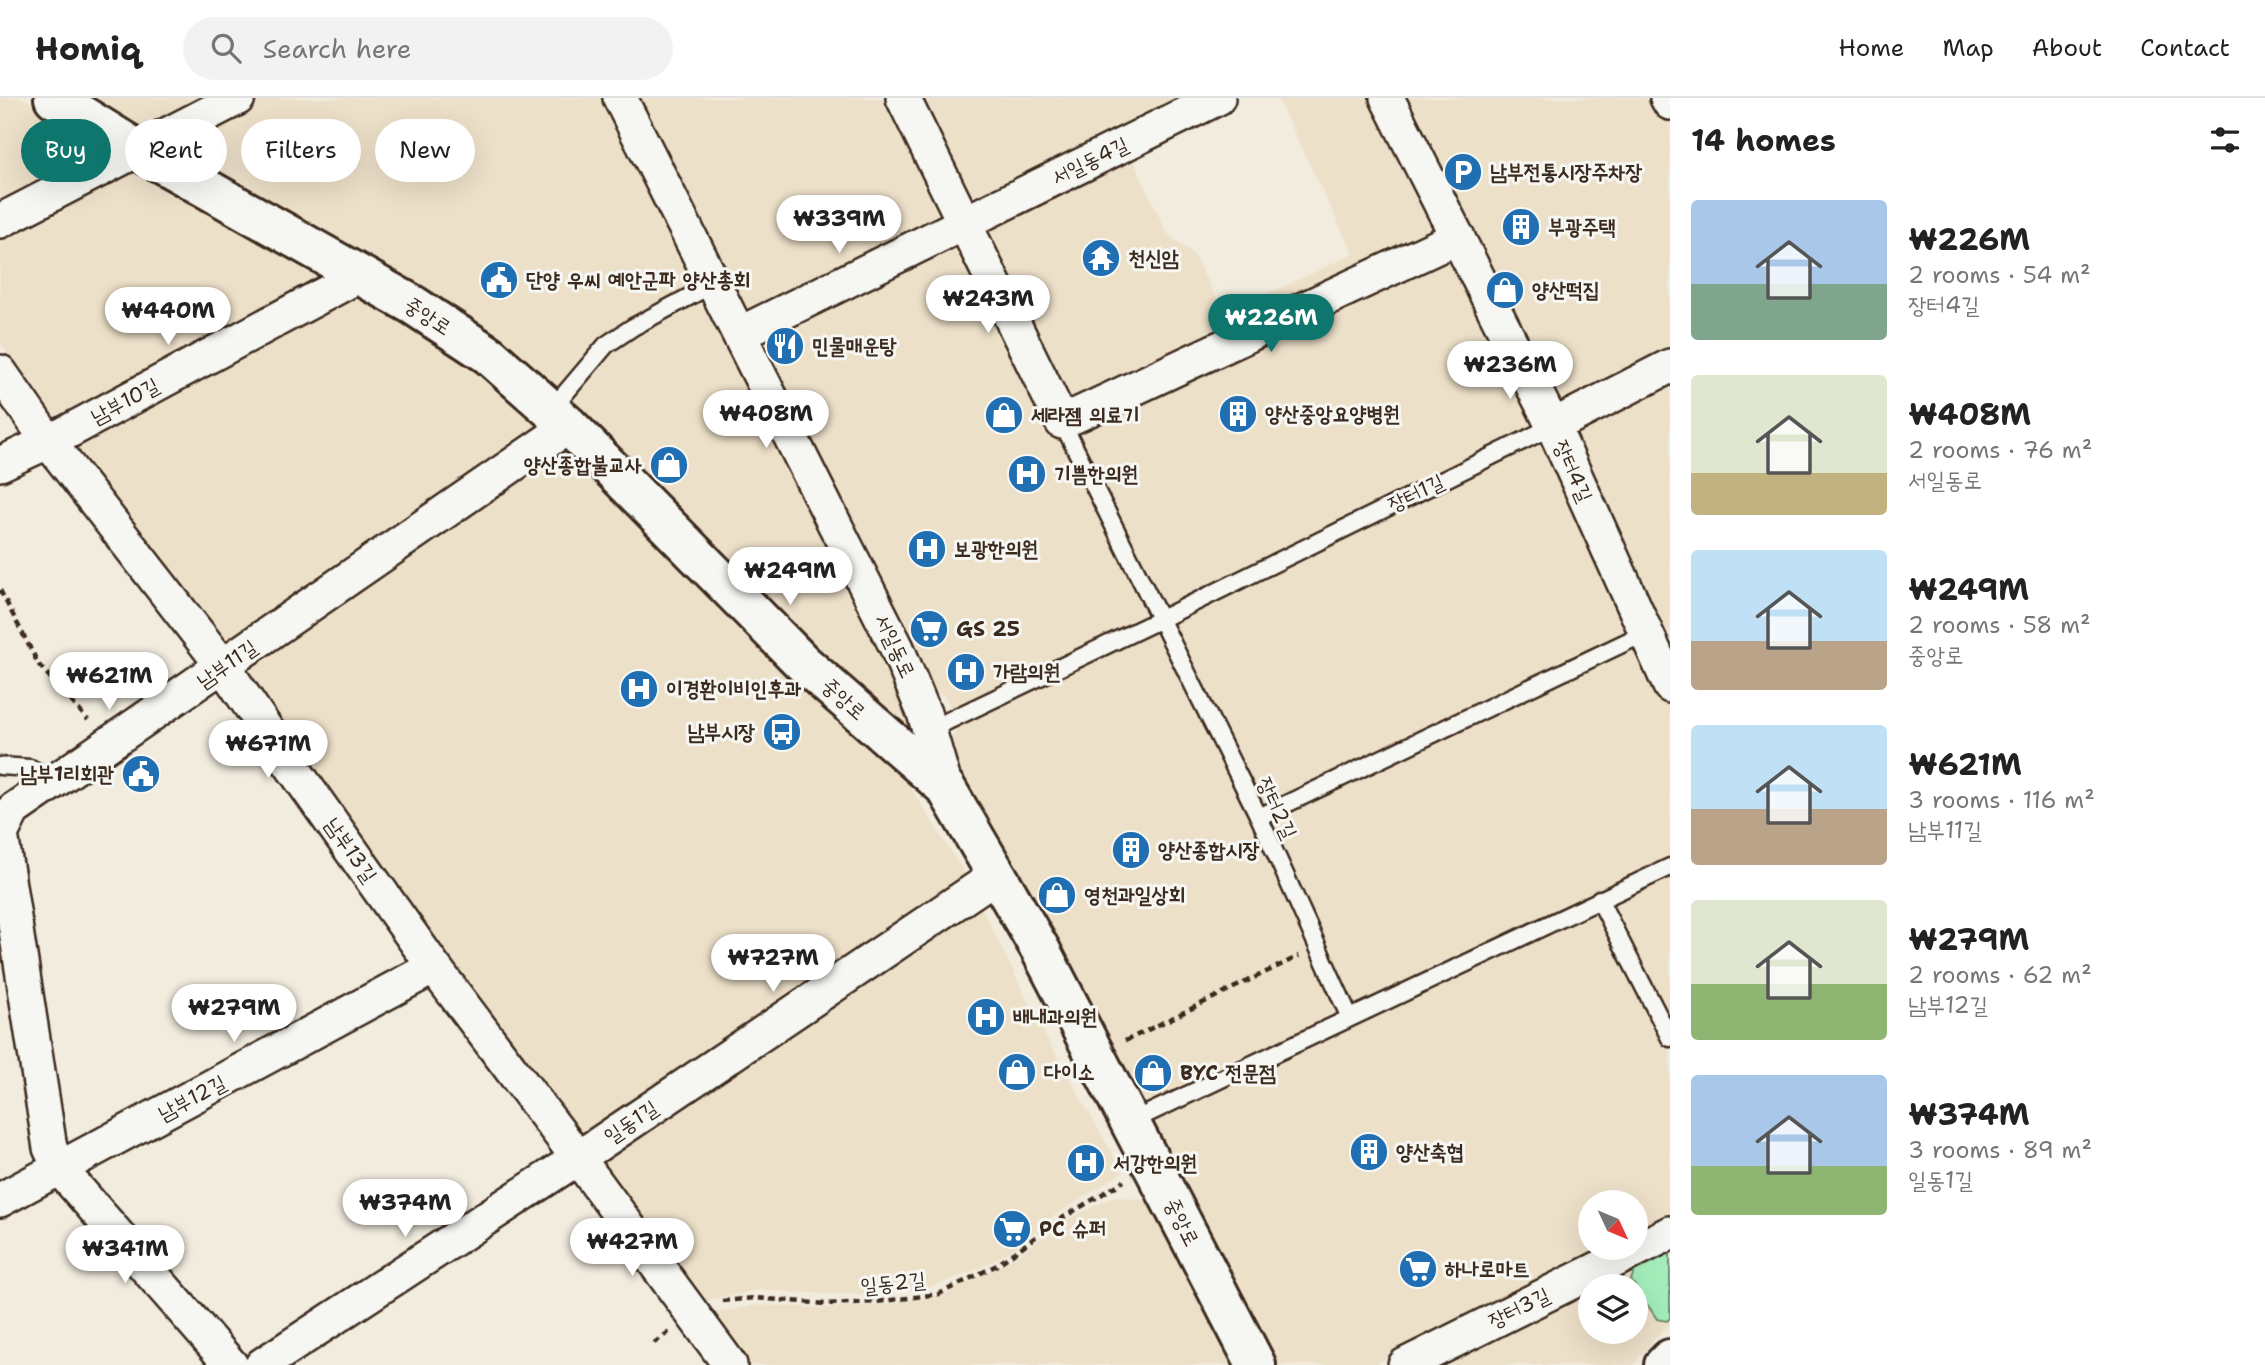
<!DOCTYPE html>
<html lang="en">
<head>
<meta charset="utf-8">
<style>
  :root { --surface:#fff; --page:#f2f2f2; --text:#222; --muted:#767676; --line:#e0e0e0; --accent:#0f766e }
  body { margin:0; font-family:"Shantell Sans","Poor Story",sans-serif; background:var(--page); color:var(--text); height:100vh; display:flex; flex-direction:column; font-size:26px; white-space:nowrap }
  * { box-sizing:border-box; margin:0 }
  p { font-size:23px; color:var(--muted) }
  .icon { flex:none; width:38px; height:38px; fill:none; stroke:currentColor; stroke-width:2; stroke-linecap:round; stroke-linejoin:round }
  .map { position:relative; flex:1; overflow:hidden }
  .side { display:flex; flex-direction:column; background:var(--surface); width:595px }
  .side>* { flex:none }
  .top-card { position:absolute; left:21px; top:21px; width:665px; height:63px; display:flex; gap:14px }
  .needle { width:46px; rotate:134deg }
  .tools { position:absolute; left:1578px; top:1092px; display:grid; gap:14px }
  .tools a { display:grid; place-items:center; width:70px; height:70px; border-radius:50%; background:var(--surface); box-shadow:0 7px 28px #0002; font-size:35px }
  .price { position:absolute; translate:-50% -60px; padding:0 16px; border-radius:24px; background:#fff; color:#222; font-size:23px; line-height:46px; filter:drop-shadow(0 2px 4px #0008) }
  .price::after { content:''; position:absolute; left:50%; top:42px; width:21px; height:16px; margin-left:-10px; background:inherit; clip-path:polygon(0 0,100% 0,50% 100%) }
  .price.current { background:var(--accent); color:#fff }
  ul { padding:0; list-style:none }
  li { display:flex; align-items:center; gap:21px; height:175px; padding:0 21px }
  li span { display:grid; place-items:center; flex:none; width:196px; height:140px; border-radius:7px; color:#555 }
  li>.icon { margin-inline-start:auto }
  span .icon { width:84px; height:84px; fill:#fffc; stroke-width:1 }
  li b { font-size:30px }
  h2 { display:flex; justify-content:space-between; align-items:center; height:84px; padding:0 21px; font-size:30px }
  .pill { padding:0 24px; border-radius:32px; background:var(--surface); box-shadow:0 7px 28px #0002; font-size:24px; line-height:63px }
  .pill.current { background:var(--accent); color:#fff }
  header { display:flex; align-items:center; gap:42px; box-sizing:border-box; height:98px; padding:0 35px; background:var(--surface); border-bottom:2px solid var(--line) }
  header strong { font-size:33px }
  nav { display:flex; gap:38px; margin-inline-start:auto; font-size:24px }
  .search { width:490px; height:63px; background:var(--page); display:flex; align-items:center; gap:18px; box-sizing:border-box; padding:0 24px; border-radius:38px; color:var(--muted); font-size:26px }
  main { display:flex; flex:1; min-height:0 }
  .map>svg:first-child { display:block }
  .built { fill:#ede0c9 }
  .green { fill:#a4edbb; stroke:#708c6c; stroke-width:2 }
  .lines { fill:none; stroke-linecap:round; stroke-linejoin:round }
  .lane-casing { stroke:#3b2a1e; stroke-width:21 }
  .street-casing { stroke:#3b2a1e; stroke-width:38 }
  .secondary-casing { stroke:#3b2a1e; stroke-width:44 }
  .path { stroke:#3b2a1e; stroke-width:4.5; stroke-dasharray:7 5; stroke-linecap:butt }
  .lane { stroke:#f6f6f2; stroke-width:16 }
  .street { stroke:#f6f6f2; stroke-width:33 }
  .secondary { stroke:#f6f6f2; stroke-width:38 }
  .labels { text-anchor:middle; stroke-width:6; stroke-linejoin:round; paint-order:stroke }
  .street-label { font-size:21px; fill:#3b2a1e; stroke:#f6f6f2 }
  .poi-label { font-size:21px; font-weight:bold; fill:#3b2a1e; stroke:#f6f6f2; text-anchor:start }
</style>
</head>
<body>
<header>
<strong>Homiq</strong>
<div class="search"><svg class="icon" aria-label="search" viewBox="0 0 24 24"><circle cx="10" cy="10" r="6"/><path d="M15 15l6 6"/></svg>Search here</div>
<nav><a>Home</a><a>Map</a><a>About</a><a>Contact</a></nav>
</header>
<main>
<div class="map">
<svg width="1670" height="1267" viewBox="0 0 1670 1267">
  <rect width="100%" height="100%" fill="#f2ecdf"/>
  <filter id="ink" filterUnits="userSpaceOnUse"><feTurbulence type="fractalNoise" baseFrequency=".0143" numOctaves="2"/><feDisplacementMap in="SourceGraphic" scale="14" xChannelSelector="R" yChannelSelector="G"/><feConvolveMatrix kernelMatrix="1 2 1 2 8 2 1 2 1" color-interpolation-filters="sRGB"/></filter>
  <g filter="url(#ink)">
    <path class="built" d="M0 0H23L97 43 95 64 0 110Z
      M74 0H204L134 33Z
      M253 0H609L918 613 932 669 576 326 150 52Z
      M630 0H1200L761 218 736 211Z
      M1277 0H1377L1670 605V1120L1636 1138V1104H1591V1150H1611L1374 1267H1274L947 653 957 629 945 599 920 585 759 263 776 230 1129 53 1167 135 1193 156 1225 216 1353 156Z
      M1391 0H1670V265L1554 321Z
      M132 71 318 170 405 221 512 298 836 610 909 687 964 774 1045 937 1123 1074 1056 1117 1008 1154 981 1170 931 1189 874 1196H823L759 1192 713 1201 696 1207 182 493 0 245V135Z
      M1670 276V565L1564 341Z
      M1114 1098 1156 1104 1238 1267H749L713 1215 758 1207 821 1210 883 1207 943 1197 1009 1163 1061 1125Z
      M1670 1152V1226L1654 1241 1634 1267H1432L1591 1191V1234H1636V1188H1596Z"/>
    <path class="green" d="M1670 1154V1220L1667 1223 1657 1221 1631 1182 1635 1172Z"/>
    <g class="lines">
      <g class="lane-casing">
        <path id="lane" d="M551 312 606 247 633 229 713 186
          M1062 324 1259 719 1350 920
          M929 632 1161 521 1553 328
          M0 668 30 670 56 683
          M1259 719 1645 535
          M1599 801 1670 940
          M1130 1024 1670 769"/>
      </g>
      <g class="street-casing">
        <path id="street" d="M620 0 897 550 924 615 946 690
          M903 0 1062 324 1458 139
          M1387 0 1553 328 1670 588
          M1667 0 1670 5
          M0 123 238 0
          M739 236 1218 0
          M0 274 48 343 223 568 288 663 434 869 578 1060 730 1267
          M1553 328 1670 268
          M0 366 60 338 360 177
          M0 1102 434 869
          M231 1267 60 1071 50 1050 1 736 13 712 569 328
          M262 1267 578 1060 997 777
          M1405 1267 1670 1135"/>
      </g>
      <g class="secondary-casing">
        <path id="secondary" d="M54 0 138 52 413 207 489 257 569 328 803 565 946 690 1040 851 1256 1267
          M1664 1267 1670 1261"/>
      </g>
      <path class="path" d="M0 492 39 567 88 622
        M1125 943 1299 858
        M722 1203 755 1200 826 1206 876 1204 939 1196 997 1167 1059 1122 1124 1083
        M654 1245 669 1234"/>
      <use href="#lane" class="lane"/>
      <use href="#street" class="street"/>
      <use href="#secondary" class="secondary"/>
    </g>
  </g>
  <defs>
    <g id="parking-disc" transform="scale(2.0125)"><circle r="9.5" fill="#1f6fb2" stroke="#f6f6f2"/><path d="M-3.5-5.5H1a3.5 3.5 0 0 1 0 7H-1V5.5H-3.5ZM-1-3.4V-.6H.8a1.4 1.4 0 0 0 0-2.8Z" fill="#fff"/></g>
    <g id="building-disc" transform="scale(2.0125)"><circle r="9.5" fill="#1f6fb2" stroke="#f6f6f2"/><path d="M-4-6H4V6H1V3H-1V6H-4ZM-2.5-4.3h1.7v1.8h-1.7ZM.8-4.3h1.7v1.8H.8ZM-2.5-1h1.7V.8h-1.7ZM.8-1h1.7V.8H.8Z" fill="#fff"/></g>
    <g id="temple-disc" transform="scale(2.0125)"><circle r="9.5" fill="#1f6fb2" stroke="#f6f6f2"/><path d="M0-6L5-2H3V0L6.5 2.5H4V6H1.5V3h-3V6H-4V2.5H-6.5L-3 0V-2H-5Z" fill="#fff"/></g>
    <g id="civic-disc" transform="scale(2.0125)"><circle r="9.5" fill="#1f6fb2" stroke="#f6f6f2"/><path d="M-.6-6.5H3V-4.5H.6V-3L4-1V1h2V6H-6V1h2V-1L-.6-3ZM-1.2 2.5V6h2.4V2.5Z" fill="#fff"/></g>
    <g id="shop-disc" transform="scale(2.0125)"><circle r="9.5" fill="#1f6fb2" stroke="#f6f6f2"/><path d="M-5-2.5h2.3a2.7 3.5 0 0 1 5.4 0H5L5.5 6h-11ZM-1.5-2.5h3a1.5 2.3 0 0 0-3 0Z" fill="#fff"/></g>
    <g id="restaurant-disc" transform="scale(2.0125)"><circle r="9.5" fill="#1f6fb2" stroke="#f6f6f2"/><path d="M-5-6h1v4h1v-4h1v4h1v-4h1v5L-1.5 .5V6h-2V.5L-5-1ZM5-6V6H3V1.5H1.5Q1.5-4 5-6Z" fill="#fff"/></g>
    <g id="hospital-disc" transform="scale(2.0125)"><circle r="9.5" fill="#1f6fb2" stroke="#f6f6f2"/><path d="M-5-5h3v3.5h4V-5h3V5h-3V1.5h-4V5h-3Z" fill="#fff"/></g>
    <g id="supermarket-disc" transform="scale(2.0125)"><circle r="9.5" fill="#1f6fb2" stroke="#f6f6f2"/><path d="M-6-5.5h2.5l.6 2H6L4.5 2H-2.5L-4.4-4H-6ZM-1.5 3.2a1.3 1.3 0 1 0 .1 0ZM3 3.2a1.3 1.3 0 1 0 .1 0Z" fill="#fff"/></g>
    <g id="bus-disc" transform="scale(2.0125)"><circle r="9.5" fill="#1f6fb2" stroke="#f6f6f2"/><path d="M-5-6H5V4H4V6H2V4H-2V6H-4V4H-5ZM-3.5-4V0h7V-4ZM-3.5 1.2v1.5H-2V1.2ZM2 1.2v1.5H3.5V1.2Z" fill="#fff"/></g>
  </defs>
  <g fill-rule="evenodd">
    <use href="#parking-disc" x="1463" y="74"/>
    <use href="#building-disc" x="1521" y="129"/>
    <use href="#temple-disc" x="1101" y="160"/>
    <use href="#civic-disc" x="499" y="182"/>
    <use href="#shop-disc" x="1505" y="192"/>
    <use href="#restaurant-disc" x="785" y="248"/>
    <use href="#building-disc" x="1238" y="316"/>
    <use href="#shop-disc" x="1004" y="317"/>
    <use href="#shop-disc" x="669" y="367"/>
    <use href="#hospital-disc" x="1027" y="376"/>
    <use href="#hospital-disc" x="927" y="451"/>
    <use href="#supermarket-disc" x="929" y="531"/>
    <use href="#hospital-disc" x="966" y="574"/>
    <use href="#hospital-disc" x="639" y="591"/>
    <use href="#bus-disc" x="782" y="634"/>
    <use href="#civic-disc" x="141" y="676"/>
    <use href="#building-disc" x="1131" y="752"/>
    <use href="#shop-disc" x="1057" y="797"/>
    <use href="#hospital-disc" x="986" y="919"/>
    <use href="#shop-disc" x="1017" y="974"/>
    <use href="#shop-disc" x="1153" y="975"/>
    <use href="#building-disc" x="1369" y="1054"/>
    <use href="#hospital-disc" x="1086" y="1065"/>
    <use href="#supermarket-disc" x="1012" y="1131"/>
    <use href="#supermarket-disc" x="1418" y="1171"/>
  </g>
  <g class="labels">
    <g class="street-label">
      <text transform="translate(1090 63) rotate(-26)" y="7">서일동4길</text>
      <text transform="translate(428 218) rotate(33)" y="7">중앙로</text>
      <text transform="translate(125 303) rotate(-28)" y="7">남부10길</text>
      <text transform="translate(1573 373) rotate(66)" y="7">장터4길</text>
      <text transform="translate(1416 395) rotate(-26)" y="7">장터1길</text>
      <text transform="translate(895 548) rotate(65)" y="7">서일동로</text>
      <text transform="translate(227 566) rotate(-35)" y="7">남부11길</text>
      <text transform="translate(844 601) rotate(42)" y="7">중앙로</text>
      <text transform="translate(1277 710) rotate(65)" y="7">장터2길</text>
      <text transform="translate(351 752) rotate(55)" y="7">남부13길</text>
      <text transform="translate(192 1000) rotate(-28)" y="7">남부12길</text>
      <text transform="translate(631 1024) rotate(-34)" y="7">일동1길</text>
      <text transform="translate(1182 1124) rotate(63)" y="7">중앙로</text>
      <text transform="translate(893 1185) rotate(-6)" y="7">일동2길</text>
      <text transform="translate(1519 1210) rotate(-26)" y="7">장터3길</text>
    </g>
    <g class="poi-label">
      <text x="1490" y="81">남부전통시장주차장</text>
      <text x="1548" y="136">부광주택</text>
      <text x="1128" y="167">천신암</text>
      <text x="526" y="189">단양 우씨 예안군파 양산총회</text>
      <text x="1532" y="199">양산떡집</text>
      <text x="812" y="255">민물매운탕</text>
      <text x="1265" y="323">양산중앙요양병원</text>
      <text x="1031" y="324">세라젬 의료기</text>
      <text x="642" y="374" text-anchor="end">양산종합불교사</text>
      <text x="1054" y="383">기쁨한의원</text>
      <text x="954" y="458">보광한의원</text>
      <text x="956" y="538">GS 25</text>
      <text x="993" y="581">가람의원</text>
      <text x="666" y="598">이경환이비인후과</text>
      <text x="755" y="641" text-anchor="end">남부시장</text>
      <text x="114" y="683" text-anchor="end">남부1리회관</text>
      <text x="1158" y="759">양산종합시장</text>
      <text x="1084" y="804">영천과일상회</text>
      <text x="1013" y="926">배내과의원</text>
      <text x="1044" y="981">다이소</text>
      <text x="1180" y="982">BYC 전문점</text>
      <text x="1396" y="1061">양산축협</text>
      <text x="1113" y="1072">서강한의원</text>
      <text x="1039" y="1138">PC 슈퍼</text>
      <text x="1445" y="1178">하나로마트</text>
    </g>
  </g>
</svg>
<div class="tools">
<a><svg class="needle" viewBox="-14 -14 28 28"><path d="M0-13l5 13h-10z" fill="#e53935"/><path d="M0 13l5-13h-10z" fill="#767676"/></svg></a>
<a><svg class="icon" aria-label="layers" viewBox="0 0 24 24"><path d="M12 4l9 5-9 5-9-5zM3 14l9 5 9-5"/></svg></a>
</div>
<b class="price" style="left:839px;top:157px">₩339M</b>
<b class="price" style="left:988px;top:237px">₩243M</b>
<b class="price" style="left:168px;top:249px">₩440M</b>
<b class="price current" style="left:1271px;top:256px">₩226M</b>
<b class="price" style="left:1510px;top:303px">₩236M</b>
<b class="price" style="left:766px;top:352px">₩408M</b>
<b class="price" style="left:790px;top:509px">₩249M</b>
<b class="price" style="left:109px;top:614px">₩621M</b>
<b class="price" style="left:268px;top:682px">₩671M</b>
<b class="price" style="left:773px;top:896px">₩727M</b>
<b class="price" style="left:234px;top:946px">₩279M</b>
<b class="price" style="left:405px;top:1141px">₩374M</b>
<b class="price" style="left:632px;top:1180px">₩427M</b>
<b class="price" style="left:125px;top:1187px">₩341M</b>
<div class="top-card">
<a class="pill current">Buy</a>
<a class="pill">Rent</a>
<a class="pill">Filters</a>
<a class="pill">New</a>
</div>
</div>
<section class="side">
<h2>14 homes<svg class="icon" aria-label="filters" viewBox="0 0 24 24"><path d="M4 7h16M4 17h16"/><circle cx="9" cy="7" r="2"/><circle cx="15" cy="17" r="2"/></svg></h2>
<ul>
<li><span style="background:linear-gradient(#a9c7e8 60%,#7fa58c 0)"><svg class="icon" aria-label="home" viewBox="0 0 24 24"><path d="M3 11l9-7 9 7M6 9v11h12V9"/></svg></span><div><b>₩226M</b><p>2 rooms · 54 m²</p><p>장터4길</p></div></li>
<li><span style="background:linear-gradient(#dfe7d0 70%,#c2b280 0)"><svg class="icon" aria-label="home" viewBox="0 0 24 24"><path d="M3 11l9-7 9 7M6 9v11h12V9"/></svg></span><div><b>₩408M</b><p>2 rooms · 76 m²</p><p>서일동로</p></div></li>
<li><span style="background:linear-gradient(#bfe0f5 65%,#b9a48a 0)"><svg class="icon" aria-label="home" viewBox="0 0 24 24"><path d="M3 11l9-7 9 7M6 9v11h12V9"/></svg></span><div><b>₩249M</b><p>2 rooms · 58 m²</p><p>중앙로</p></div></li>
<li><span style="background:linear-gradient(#bfe0f5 60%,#b9a48a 0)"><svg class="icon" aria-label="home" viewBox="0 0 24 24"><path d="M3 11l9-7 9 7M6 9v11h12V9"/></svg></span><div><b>₩621M</b><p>3 rooms · 116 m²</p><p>남부11길</p></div></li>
<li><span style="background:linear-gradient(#dfe7d0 60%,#8fb573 0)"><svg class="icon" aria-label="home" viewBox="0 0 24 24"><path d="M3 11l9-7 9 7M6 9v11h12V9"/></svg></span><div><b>₩279M</b><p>2 rooms · 62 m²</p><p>남부12길</p></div></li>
<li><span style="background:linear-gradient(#a9c7e8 65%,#8fb573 0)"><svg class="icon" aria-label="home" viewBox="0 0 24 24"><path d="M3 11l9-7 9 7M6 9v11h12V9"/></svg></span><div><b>₩374M</b><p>3 rooms · 89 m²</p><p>일동1길</p></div></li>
</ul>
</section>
</main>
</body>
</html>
